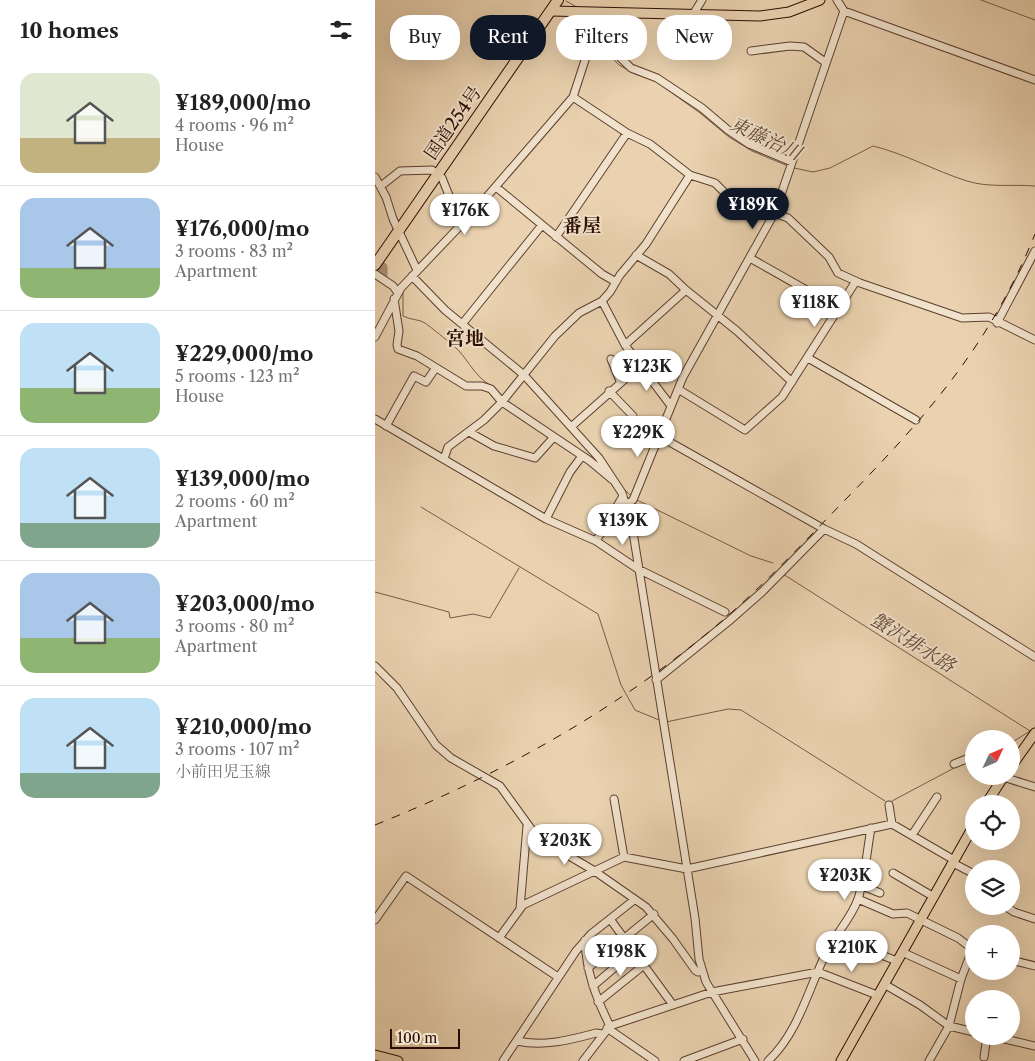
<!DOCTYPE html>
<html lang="en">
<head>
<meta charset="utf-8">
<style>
  :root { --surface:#fff; --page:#f6f6f6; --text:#222; --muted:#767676; --line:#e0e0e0; --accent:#111827 }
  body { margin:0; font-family:"Libre Caslon Text","Noto Serif JP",serif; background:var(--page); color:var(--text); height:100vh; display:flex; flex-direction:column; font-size:19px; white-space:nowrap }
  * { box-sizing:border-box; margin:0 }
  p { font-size:16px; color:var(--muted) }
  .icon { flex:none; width:28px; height:28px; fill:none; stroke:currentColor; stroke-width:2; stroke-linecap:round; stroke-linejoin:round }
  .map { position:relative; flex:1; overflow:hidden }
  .panel { display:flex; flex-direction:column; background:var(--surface); width:375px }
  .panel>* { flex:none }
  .hud { position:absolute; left:15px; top:15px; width:475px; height:45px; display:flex; gap:10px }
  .needle { width:32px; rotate:46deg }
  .tools { position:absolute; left:590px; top:730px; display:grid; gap:10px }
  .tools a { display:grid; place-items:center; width:55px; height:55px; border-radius:50%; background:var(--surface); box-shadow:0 5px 20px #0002; font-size:25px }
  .scale { position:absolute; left:15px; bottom:12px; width:70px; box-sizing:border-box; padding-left:5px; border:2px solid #2d0d03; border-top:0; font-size:14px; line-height:18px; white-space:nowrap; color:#2d0d03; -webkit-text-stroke:4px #f1e2cc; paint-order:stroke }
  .price { position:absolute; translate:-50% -42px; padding:0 11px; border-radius:18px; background:#fff; color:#222; font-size:16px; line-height:32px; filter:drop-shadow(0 1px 2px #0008) }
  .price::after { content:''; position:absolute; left:50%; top:30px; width:15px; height:11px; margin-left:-8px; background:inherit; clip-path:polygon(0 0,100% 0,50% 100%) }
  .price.selected { background:var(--accent); color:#fff }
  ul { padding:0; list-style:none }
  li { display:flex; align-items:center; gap:15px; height:125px; padding:0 20px }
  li+li { border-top:1px solid var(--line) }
  li span { display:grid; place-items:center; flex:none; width:140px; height:100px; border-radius:15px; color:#555 }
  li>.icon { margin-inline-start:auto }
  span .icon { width:60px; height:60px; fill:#fffc; stroke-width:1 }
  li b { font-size:21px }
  h2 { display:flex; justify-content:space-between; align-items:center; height:60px; padding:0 20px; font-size:21px }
  .tag { padding:0 18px; border-radius:20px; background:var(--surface); box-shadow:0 5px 20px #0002; font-size:18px; line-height:45px }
  .tag.selected { background:var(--accent); color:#fff }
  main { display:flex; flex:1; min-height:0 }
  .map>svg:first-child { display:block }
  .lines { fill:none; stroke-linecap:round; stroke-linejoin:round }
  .stream { stroke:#785b47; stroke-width:1 }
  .river { stroke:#aa8f75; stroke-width:9 }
  .minor-casing { stroke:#5c3e2e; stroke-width:9 }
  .major-casing { stroke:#2d0d03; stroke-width:11 }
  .highway-casing { stroke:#2d0d03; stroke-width:12 }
  .minor { stroke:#f1e2cc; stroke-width:7 }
  .major { stroke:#ead2b0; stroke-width:9 }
  .highway { stroke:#ead2b0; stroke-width:10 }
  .rail { stroke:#2d0d03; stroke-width:1; stroke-dasharray:9 9; stroke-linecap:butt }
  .labels { text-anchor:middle; stroke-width:4; stroke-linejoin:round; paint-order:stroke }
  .street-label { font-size:18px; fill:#2d0d03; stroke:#f1e2cc }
  .water-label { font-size:19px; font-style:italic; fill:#654836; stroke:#f1e2cc }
  .neighbourhood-label { font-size:19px; font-weight:bold; fill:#2d0d03; stroke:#f1e2cc }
</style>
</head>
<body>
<main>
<section class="panel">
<h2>10 homes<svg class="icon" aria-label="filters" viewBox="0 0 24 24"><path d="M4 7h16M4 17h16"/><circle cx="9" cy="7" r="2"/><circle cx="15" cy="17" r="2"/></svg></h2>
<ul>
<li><span style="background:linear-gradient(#dfe7d0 65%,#c2b280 0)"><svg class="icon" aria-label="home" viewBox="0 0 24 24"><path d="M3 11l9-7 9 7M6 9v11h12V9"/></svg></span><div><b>¥189,000/mo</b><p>4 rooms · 96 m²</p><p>House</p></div></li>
<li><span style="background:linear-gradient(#a9c7e8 70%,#8fb573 0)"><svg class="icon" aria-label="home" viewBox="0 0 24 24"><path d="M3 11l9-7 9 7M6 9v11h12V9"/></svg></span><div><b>¥176,000/mo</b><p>3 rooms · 83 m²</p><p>Apartment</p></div></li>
<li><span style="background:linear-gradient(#bfe0f5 65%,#8fb573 0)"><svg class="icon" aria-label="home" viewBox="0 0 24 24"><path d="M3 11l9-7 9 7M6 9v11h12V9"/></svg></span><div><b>¥229,000/mo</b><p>5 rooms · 123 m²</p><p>House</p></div></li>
<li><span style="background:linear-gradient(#bfe0f5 75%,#7fa58c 0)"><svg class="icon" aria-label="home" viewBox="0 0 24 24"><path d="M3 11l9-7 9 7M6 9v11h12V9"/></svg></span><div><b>¥139,000/mo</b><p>2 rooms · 60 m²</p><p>Apartment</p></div></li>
<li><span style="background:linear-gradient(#a9c7e8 65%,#8fb573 0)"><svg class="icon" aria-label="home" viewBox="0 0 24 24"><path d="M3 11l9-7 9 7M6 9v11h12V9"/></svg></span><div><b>¥203,000/mo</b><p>3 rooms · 80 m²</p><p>Apartment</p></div></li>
<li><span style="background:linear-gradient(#bfe0f5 75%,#7fa58c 0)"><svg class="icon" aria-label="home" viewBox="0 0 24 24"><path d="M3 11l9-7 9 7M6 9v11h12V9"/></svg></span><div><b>¥210,000/mo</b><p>3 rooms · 107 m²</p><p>小前田児玉線</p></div></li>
</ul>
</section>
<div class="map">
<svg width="660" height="1061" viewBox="0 0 660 1061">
  <rect width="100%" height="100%" fill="#ead2b0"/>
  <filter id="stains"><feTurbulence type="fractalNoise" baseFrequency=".004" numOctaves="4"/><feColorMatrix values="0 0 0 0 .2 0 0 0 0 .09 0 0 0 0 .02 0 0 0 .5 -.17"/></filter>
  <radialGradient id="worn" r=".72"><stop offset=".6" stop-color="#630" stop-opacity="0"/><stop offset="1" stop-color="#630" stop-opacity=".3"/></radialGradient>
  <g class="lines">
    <path class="stream" d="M606 0 660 20
      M191 1 200 6
      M206 18 211 23 209 30 213 35
      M219 40 244 65 260 74 279 80 325 113 354 137 377 151 413 166
      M419 168 438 172 455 168 498 146C531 154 560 171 592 181 614 188 637 184 660 186
      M8 275 15 280
      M28 293V316C35 320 44 319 50 323 53 325 82 348 84 351 94 362 101 377 115 385
      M119 387 128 397
      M133 401 140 407
      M250 490 256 496
      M262 500 376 556 398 563
      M46 507 223 614 246 685 260 710 284 720
      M408 574 655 731 636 743
      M0 592 74 612 75 618 98 614 115 618 144 568
      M291 722 353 709 366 710 510 801
      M517 801 581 767"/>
    <path class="river" d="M8 267V275"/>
    <g class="minor-casing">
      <path id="minor" d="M462 0 469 11 660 80
        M319 13 327 0
        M217 30 256 68 282 78 327 108 353 130 374 144 417 162
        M376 51 415 46 429 47 450 62
        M198 97 252 133 275 144 315 175 340 183 351 194 370 203 413 218 454 257 463 273 485 283 587 318 614 317 660 340
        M0 177 11 197 18 219 42 270
        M6 186 25 171 57 170 67 178 86 225
        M121 187 227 274 241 282
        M181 237 252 133
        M261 255 294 274 311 290
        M375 258 465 309
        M0 274 18 286 23 293
        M37 276 70 310 149 375 224 458 247 493 257 526 320 918 324 959 331 982 380 1061
        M19 299 24 331 22 345 23 349 42 356 91 386H107L116 389 127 402 215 461 239 481
        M227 301 250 345 296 406
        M88 323 167 225
        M622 323 660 251
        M0 337 26 288 103 207 198 97 212 54 217 30V12
        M250 345 311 290 362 331 417 382
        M433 358 541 420
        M236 359 245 381
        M303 389 370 430 407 397 481 281
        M234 391 258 416
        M0 419 171 519 221 541 263 569 350 612
        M11 426 39 376 51 382 60 369
        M196 427 266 365
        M94 432 119 446 160 458 178 438
        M284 436 449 529 481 544 660 657
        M69 459 73 447 109 420 127 402 180 336 204 313 227 301 235 292 245 275 271 244 315 175
        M251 505 258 500 308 377 400 212 469 11
        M171 519 195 472 207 456
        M221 541 248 496
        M0 666 22 688 61 745 76 758 125 786 162 837 218 870 271 907 298 939 320 970 323 972 327 970
        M281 680 354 621 387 592 449 529
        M579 764 599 756
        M628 777 660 787
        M239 799 249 857
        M514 805 517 824
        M537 835 562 797
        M578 863 599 874
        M518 873 559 897
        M485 885 505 893
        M483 899 518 914 532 913 583 938 599 950
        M630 906 639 912 660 919
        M145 908 152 826
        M235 919 298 1005
        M0 920 31 876 183 977
        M460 937 522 961
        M124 938 148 905 249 857 312 869 517 824 579 860
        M210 940C211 971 221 998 235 1026
        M527 952 586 979
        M636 960 660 966
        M213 968 279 914
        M509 984 545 1005 574 1026 599 1032
        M218 986 259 951
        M223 1002 269 965
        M232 1028 280 1061
        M617 1036 660 1046
        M142 1041C168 1047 195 1040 221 1033L227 1034
        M609 1057 612 1036
        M128 1061 201 951 216 934 259 900
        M208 1061 235 1026 337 992 443 972 502 995
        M309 1061 368 1039
        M393 1061C424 1032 433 989 452 951 461 933 476 919 483 899 490 877 492 851 496 828
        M554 1061 574 1026 586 979 597 950"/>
    </g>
    <g class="major-casing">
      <path id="major" d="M176 11 385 16 414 12 445 0
        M636 767 660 733
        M611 804 629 776
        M0 1055 23 1061
        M466 1061 599 825"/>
    </g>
    <g class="highway-casing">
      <path id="highway" d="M0 265 183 0"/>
    </g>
    <use href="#minor" class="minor"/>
    <use href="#major" class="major"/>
    <use href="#highway" class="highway"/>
    <path class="rail" d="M0 825C127 774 244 709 348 620 391 583 431 540 471 499 552 416 616 343 660 234"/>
  </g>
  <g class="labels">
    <g class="street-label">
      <text transform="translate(78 123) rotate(-55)" y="6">国道254号</text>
    </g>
    <g class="water-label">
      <text transform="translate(391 138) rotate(25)" y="7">東藤治川</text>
      <text transform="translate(538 642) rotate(32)" y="7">蟹沢排水路</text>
    </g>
    <g class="neighbourhood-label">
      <text x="207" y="232">番屋</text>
      <text x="90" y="345">宮地</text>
    </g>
  </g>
  <rect width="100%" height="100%" filter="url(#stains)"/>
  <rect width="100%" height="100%" fill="url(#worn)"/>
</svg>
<div class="tools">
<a><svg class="needle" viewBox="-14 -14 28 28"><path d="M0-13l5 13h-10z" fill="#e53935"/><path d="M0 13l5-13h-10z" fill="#767676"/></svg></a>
<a><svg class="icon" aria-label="locate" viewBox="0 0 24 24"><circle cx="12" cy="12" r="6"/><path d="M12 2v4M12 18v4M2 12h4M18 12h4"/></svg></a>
<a><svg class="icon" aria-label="layers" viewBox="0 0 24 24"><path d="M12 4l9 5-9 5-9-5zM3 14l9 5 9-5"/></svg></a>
<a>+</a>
<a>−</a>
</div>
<div class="scale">100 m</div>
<b class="price selected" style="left:378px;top:230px">¥189K</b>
<b class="price" style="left:90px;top:236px">¥176K</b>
<b class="price" style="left:440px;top:328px">¥118K</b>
<b class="price" style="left:272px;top:392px">¥123K</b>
<b class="price" style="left:263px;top:458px">¥229K</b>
<b class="price" style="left:248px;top:546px">¥139K</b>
<b class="price" style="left:190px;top:866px">¥203K</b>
<b class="price" style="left:470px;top:901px">¥203K</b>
<b class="price" style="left:477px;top:973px">¥210K</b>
<b class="price" style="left:246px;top:977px">¥198K</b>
<div class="hud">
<a class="tag">Buy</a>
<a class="tag selected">Rent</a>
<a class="tag">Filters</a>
<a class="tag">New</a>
</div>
</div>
</main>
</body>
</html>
